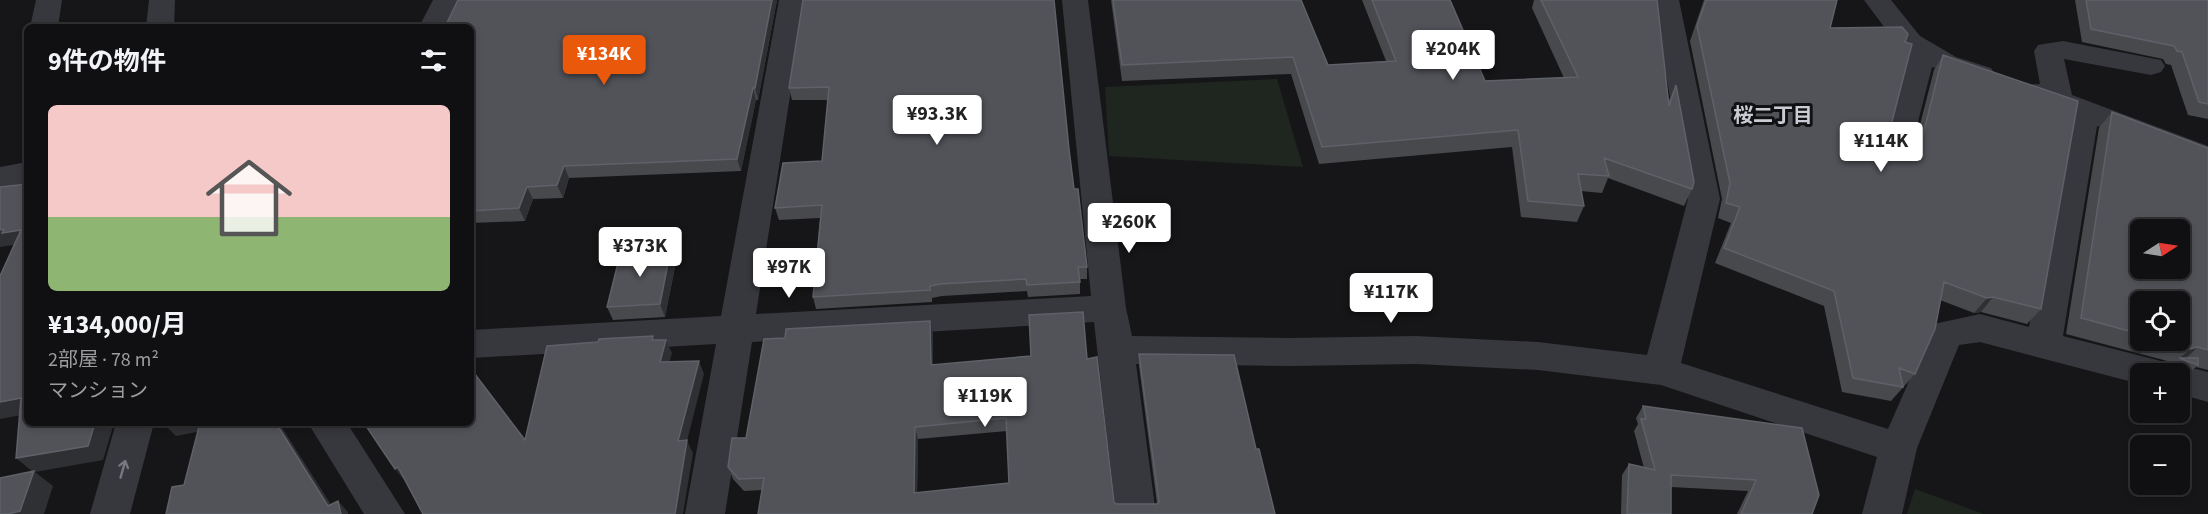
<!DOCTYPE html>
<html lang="ja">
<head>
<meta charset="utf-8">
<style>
  :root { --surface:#101012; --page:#19191b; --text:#f1f3f6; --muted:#9c9d9f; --line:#303032; --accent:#ea580c }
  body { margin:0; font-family:"Source Sans 3","Noto Sans JP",sans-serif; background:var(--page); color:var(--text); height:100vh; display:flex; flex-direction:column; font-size:22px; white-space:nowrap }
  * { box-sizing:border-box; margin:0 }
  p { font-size:20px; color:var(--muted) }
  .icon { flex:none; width:33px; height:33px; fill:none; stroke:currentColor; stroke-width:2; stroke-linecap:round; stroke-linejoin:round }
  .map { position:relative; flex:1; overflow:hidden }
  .side { position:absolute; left:24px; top:24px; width:450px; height:402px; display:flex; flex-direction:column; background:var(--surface); border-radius:9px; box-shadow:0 3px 9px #0003,0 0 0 2px var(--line) }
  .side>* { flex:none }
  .needle { width:39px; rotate:78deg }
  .buttons { position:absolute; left:2130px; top:219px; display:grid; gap:12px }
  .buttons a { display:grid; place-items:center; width:60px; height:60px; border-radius:9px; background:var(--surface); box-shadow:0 3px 9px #0003,0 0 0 2px var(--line); font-size:30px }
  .price { position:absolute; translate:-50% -51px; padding:0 14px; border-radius:6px; background:#fff; color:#222; font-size:20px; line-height:39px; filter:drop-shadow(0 2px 3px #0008) }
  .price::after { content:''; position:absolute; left:50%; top:36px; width:18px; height:14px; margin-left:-9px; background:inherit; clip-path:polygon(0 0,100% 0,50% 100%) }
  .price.on { background:var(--accent); color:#fff }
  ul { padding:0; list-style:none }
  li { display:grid; align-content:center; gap:12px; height:318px; padding:0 24px }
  li span { display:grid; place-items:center; height:186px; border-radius:9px; color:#555 }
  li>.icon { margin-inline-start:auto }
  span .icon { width:108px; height:108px; fill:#fffc; stroke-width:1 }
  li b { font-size:26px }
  h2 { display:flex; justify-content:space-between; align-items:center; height:72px; padding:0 24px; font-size:26px }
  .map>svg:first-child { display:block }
  .green { fill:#1e261f }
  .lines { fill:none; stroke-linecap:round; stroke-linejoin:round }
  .minor { fill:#37383d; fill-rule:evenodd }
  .wall { fill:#47494d; fill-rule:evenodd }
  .shaded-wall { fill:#2f3033 }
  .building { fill:#525359; stroke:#5f6168; stroke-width:1.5; fill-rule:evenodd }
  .oneway { stroke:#757881 }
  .labels { text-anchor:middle; stroke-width:6; stroke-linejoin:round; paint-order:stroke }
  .neighbourhood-label { font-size:20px; font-weight:bold; fill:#c9ccd4; stroke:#111113 }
</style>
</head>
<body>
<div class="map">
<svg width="2208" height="514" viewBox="0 0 2208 514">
  <rect width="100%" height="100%" fill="#161618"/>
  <path class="green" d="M1277 79 1303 167 1109 156 1105 87Z
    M1915 489 1984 514H1907Z"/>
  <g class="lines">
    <path class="minor" d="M36 0H62L58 27H30Z
      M149 0H175L174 27H146Z
      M433 0H459L447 27H419Z
      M779 0H805L756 314 1091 296 1062 0H1088L1126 308 1132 336 1290 338 1416 336 1538 342 1647 355 1688 199 1653 0H1679L1720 199 1681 363 1888 429 1934 324 1980 314 2029 327 2069 115 2026 99 2022 92 2026 85 2040 84 2034 51 2038 45 2063 41 2161 60 2165 66 2161 72 2151 75 2064 59 2072 95 2208 146V168L2097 126 2063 336 2157 360 2170 364 2172 368 2180 365 2208 372V402L2180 394V374H2140V384L1980 342 1959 345 1917 448 1902 514H1862L1877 457 1661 385 1538 370 1416 364 1290 366 1136 364 1156 514H1116L1094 322 752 342 725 514H685L716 344 471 358V330L721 316Z
      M1864 0H1891L1920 36 1956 57 1991 68 1995 74 1991 80 1981 83 1932 67 1911 149 1907 156 1896 159 1885 156 1881 149 1907 52 1900 48Z
      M27 162V184L0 189V167Z
      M116 423H154L130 514H90Z
      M308 423H347L405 514H364Z"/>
  </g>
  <path class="wall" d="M777 0 758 100H756L741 171 569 178 563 198 533 199 525 221 471 223V27Z
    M803 0 1069 149 1074 189 1087 267V279H1080V294L1028 297 1027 291 942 296 932 298V302L816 309 813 297 820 218 779 220 775 208 822 161 828 100H792L789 88Z
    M1111 0H1301L1328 65 1386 61 1362 0H1450L1485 81 1564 78 1532 8 1534 0H1541L1668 102 1676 85 1692 189 1684 206 1608 178 1602 193 1581 191 1584 206 1577 222 1521 217 1512 147 1319 164 1291 74 1122 81Z
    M1704 0H1837L1830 28 1905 42 1889 133 1894 143 1907 146 1915 144 1934 70 1943 55 2041 309 2027 324 1981 312 1974 313 1940 300 1915 374 1891 401 1842 392 1824 306 1715 263 1731 223 1718 218 1722 199 1690 41Z
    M2075 0H2208V119L2188 115 2171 65 2166 64 2163 59 2082 42Z
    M2112 112 2208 148V370L2196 367 2180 381V374H2162L2172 364 2171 362 2066 334 2099 128ZM2140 302 2180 340H2140Z
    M676 262 665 317 613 320 607 307Z
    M930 321 933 334V365L1087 359 1114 502 1116 504H1157L1139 366V354L1256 449 1275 514 762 490 744 491 733 479 728 467 746 438 785 338ZM1007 431 1009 483 917 493 918 439Z
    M1643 406 1812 514H1737L1748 491 1671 487V514H1621L1622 475 1629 464 1644 468 1634 431 1638 424 1636 418Z"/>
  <path class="shaded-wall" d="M772 0H777L758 100 755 88Z
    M753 88 756 100 741 171 737 159Z
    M564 166 569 178 563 198 557 185Z
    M527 187 533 199 525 221 519 208Z
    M4 229 21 230 16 248 13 245 0 247V230Z
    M671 248 676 262 665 317 660 304Z
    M1993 297 1981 312 1974 313 1987 298Z
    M930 321 933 334V378L931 365Z
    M666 340 672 353 666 375 660 362Z
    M2198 347 2184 360 2180 358 2190 349Z
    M699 361 704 374 687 441 693 453 683 514H675L678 441Z
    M21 398 27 414 0 419V402Z
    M95 423H114L103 460 35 472 53 486 44 514H8L33 472 16 458Z
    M173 423H207L212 429 176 436 165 425Z
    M276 423H279L337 514 328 506Z
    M915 427 918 439 917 505 914 493Z
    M398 467 408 480 405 481 395 469Z
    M338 501 348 512V514H341Z"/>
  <path class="building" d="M458 0H772L755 88H753L737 159 564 166 557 185 527 187 519 208 471 211V27H445Z
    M803 0H1054L1069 149 1074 189H1078L1087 267H1078L1080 282 1027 285 1026 279 940 284 930 286V290L813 297 822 205 775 208 783 163 822 161 829 87 789 88Z
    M1113 0H1301L1328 65 1396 61 1372 0H1450L1485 81 1578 77 1541 0H1657L1669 106 1676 85 1694 182 1692 189 1604 158 1609 176 1578 174 1584 206 1528 201 1518 130 1322 147 1293 57 1122 65Z
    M1706 0H1837L1830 28 1902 27 1908 34 1905 42 1912 44 1889 133 1894 143 1907 146 1918 143 1923 135 1943 55 2078 101 2041 309 1993 297 1987 298 1944 282 1935 329 1915 374 1899 368 1903 387 1853 378 1834 291 1724 248 1740 207 1726 203 1730 183 1697 26Z
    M2086 0H2208V104L2199 102 2182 52 2177 51 2174 46 2091 29Z
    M2112 112 2208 148V350L2198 347 2190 349 2188 346 2168 340H2180V302H2140V334L2081 318ZM2140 230H2180V268H2140Z
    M27 184V423H95L88 446 16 458 21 398 0 402V276L21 230 2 233 4 229 0 230V187Z
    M671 248 660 304 607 307 621 251Z
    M1083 312 1087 359 1097 357 1114 502 1116 504H1157L1159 502 1139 354 1234 355 1256 449H1259L1275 514H758L764 478 739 479 728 467 732 438H746L764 339 785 338 786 329 930 321 931 365 1031 356 1029 315ZM1006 418 1009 483 914 493 915 427Z
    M653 336 652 340H666L660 362 699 361 678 441 687 440 675 514H423L398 467 395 469 364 423H471V369L525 440 547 346 598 342 599 339Z
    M2179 358H2198V365Z
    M1643 406 1802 428 1819 495 1812 514H1741L1756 480 1671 475V514H1627L1629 464 1655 470 1641 419H1646Z
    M200 423H276L328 506 338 501 341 514H166L172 487 184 485Z
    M34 471 20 511 8 514H0V478Z"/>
  <defs><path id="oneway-shaft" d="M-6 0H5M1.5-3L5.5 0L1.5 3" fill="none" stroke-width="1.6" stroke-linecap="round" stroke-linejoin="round" transform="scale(1.5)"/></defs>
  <use class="oneway" href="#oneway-shaft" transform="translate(123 469) rotate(-74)"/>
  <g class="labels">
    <g class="neighbourhood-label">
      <text x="1773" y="122">桜二丁目</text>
    </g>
  </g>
</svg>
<div class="buttons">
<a><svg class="needle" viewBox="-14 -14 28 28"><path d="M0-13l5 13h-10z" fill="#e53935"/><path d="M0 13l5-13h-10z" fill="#9c9d9f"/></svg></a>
<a><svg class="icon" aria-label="locate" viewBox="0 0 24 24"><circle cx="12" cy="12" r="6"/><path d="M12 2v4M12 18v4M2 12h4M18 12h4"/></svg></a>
<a>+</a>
<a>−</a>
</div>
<b class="price" style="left:1453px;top:81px">¥204K</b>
<b class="price on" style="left:604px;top:86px">¥134K</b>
<b class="price" style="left:937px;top:146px">¥93.3K</b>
<b class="price" style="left:1881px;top:173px">¥114K</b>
<b class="price" style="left:1129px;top:254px">¥260K</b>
<b class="price" style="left:640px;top:278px">¥373K</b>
<b class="price" style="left:789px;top:299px">¥97K</b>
<b class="price" style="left:1391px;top:324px">¥117K</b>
<b class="price" style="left:985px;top:428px">¥119K</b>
<section class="side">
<h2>9件の物件<svg class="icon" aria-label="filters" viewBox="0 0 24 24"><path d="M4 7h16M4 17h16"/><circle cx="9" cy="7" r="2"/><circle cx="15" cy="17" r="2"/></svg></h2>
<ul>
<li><span style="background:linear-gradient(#f6c9c9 60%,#8fb573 0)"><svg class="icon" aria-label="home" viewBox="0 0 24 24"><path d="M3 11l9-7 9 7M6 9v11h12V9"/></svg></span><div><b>¥134,000/月</b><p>2部屋 · 78 m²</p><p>マンション</p></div></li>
</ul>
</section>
</div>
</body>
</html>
